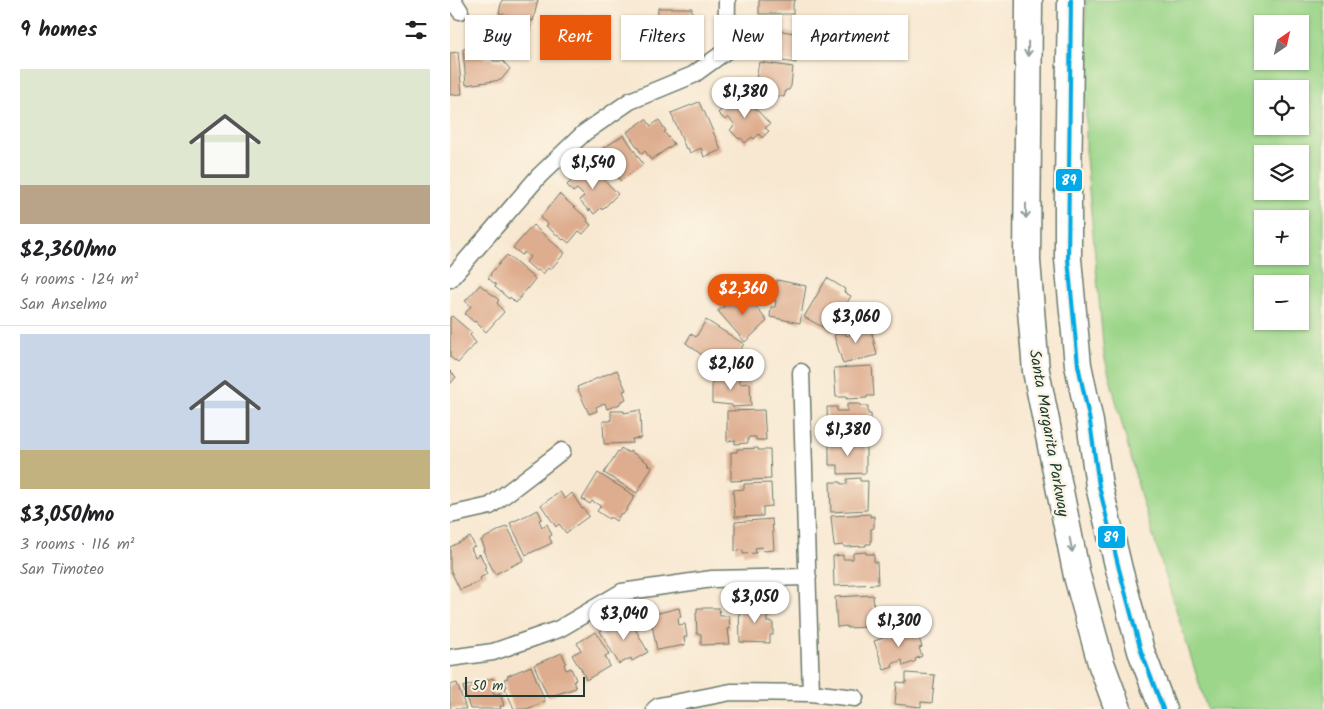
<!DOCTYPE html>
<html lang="en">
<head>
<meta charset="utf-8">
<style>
  :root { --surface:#fff; --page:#f2f2f2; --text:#202124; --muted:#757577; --line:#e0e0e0; --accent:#ea580c }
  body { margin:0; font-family:Kalam,sans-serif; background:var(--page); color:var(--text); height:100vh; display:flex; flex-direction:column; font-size:19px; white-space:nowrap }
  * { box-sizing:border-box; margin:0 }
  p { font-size:16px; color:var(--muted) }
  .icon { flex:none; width:28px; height:28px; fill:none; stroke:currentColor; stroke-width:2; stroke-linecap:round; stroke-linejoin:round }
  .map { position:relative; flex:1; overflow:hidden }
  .details { display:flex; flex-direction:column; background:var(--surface); width:450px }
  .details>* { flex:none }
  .hud { position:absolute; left:15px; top:15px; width:475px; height:45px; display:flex; gap:10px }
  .needle { width:32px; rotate:34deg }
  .tools { position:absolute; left:804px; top:15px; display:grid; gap:10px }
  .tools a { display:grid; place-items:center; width:55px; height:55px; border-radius:0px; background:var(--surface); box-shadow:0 1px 4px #0004; font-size:25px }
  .scale { position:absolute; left:15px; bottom:12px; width:120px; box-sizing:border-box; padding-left:5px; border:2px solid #1f3d34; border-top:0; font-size:14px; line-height:18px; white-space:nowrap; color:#1f3d34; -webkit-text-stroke:4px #fcf5e5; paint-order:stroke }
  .price { position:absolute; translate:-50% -42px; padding:0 11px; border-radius:18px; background:#fff; color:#222; font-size:16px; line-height:32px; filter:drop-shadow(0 1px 2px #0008) }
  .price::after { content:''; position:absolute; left:50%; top:30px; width:15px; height:11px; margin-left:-8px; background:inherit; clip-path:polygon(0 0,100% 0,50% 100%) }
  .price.on { background:var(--accent); color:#fff }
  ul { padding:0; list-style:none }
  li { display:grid; align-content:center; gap:10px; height:265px; padding:0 20px }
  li+li { border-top:1px solid var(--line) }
  li span { display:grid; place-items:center; height:155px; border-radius:0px; color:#555 }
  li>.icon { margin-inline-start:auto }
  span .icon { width:90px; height:90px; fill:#fffc; stroke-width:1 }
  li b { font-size:21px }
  h2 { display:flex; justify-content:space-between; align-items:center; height:60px; padding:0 20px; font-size:21px }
  .pill { padding:0 18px; border-radius:0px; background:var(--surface); box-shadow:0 1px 4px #0004; font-size:18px; line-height:45px }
  .pill.on { background:var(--accent); color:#fff }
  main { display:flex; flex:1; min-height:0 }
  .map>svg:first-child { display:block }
  .green { fill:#9cd68a; stroke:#5e8a5f; fill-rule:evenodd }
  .building { fill:#dead8f }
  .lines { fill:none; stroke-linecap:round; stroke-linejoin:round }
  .minor-casing { stroke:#6b796b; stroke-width:19 }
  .primary-casing { stroke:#6b796b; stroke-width:29 }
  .minor { stroke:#fff; stroke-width:16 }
  .primary { stroke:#fff; stroke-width:26 }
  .bus-1-casing { stroke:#fcf5e5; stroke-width:8 }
  .bus-1 { stroke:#02a9e8; stroke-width:4 }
  .oneway { stroke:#8f9e9a }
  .labels { text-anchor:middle; stroke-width:5; stroke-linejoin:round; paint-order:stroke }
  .street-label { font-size:16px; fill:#1f3d34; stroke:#fcf5e5 }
  .line-badge { stroke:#fcf5e5; stroke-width:2 }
  .badge-label { font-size:14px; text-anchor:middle; font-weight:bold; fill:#fff }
</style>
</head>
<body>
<main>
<section class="details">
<h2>9 homes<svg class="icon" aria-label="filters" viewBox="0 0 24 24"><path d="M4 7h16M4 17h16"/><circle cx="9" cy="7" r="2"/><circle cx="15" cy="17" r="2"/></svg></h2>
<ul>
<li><span style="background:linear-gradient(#dfe7d0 75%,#b9a48a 0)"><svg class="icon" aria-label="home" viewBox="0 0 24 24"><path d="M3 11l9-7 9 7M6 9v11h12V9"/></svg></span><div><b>$2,360/mo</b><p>4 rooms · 124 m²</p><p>San Anselmo</p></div></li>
<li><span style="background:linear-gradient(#c9d6e8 75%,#c2b280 0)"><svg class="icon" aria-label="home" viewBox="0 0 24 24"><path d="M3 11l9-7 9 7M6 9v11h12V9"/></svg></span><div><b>$3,050/mo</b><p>3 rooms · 116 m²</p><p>San Timoteo</p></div></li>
</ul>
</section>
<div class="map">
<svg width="874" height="709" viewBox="0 0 874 709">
  <rect width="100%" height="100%" fill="#fcf5e5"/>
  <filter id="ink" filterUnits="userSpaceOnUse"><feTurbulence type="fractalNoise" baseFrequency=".02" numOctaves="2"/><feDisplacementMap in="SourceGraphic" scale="10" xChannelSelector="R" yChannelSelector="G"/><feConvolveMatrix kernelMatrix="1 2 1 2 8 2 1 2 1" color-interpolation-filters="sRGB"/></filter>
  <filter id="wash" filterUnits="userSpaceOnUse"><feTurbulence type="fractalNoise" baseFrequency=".0096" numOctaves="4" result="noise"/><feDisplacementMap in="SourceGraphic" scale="20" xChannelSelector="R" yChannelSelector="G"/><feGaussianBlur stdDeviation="1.12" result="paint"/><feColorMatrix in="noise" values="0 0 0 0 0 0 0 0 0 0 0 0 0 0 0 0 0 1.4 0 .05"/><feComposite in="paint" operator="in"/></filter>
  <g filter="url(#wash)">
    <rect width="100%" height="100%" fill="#f8e8d1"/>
    <path class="green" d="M636 0H874V709H757L691 497 654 355 636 157ZM812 24H850V61H812ZM812 89H850V126H812ZM812 154H850V191H812ZM812 219H850V256H812ZM812 284H850V321H812Z"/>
    <g id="blocks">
      <path class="building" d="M52 0H88L83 21 49 13Z
        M309 0H346L343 3V14H309Z
        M208 8H242L241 25H232V30H228V39H208V31H207Z
        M48 18 81 25 77 44 75 48 72 47 70 55 49 50 51 42 48 41 49 37 44 34Z
        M327 30 349 34 346 63 311 58 314 36 322 37 321 41H325Z
        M34 47 35 59 42 58 43 61H53L60 69 51 80 16 85 13 49Z
        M8 52 12 94 0 95V53Z
        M309 62 343 67 341 86 339 90H336L334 97 313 93 315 85H311L312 80 306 79Z
        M290 92 320 124 315 128 319 131 312 138 309 134 304 139 302 137 295 143 291 138 289 139 280 130 285 125 278 117 275 120 268 113Z
        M249 102 253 111H254L271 150 254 157 251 148 240 153 238 148 236 149 221 113Z
        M196 119 201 126 209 120 216 131 214 132 224 144 201 160 195 151 192 154 177 132Z
        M174 135 193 164 171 181 166 175 163 176 157 166 160 162 158 158 155 160 149 151Z
        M139 164 168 194 152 210 151 208 144 214 140 209 139 211 129 200 134 196 127 189 123 192 117 185Z
        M109 194 138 219 137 221 141 225 133 234 129 231 119 243 114 239 113 240 96 226 98 224 90 218Z
        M83 225 115 253 100 270 98 268 93 274 88 270 86 271 76 262 80 257 74 252 72 255 63 248Z
        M57 255 85 279 66 303 60 297 59 299 45 287 46 285 38 278 41 275 40 274Z
        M377 278 395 289 394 292 401 296 397 303 399 304 393 316 388 313 383 322 387 324 382 332 354 317Z
        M327 280 356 286 350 323 320 317 321 307H325L326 301 320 300 323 287 326 288Z
        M30 285 49 300 47 303 54 312 36 332 25 321 24 322 15 314 21 306 15 301Z
        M291 293 295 297 297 295 317 321 295 342 268 311Z
        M2 316 22 333 20 335 26 343 8 363 0 357V318Z
        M256 320 294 344 278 370 270 365 272 361 263 356 260 361 236 343 241 334 246 337Z
        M412 324 413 328 420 325 427 355 393 364 384 335 395 332 396 336 399 335 402 333 400 328Z
        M422 366 424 396H417V398L396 399 397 397H386L384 368Z
        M167 370 176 390 173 391 176 399 170 402V404L157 409 155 403 146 407 147 411 139 414 127 387Z
        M0 371 6 377 0 384Z
        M290 374V384L300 383 301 406 282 407V405L262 403V375Z
        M397 404H410V406H418V414H421L422 436 378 437 377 407H387V411H397Z
        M190 410 191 438 182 439 183 443 154 444 153 421H161V411H174V413Z
        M314 410 316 440H306V437H300L298 438V443L285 444V440L277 441V411Z
        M384 441H405V445H416V473L388 474V465H379V443Z
        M171 448 179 453 180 451 198 463 197 464 202 467 187 493 154 473 168 451 169 452Z
        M308 448V450H320L321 479 281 481V452H287V449Z
        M148 473 185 496 173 515 171 513 166 521 160 517 159 519 147 511 151 506 142 501 140 504 132 499Z
        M410 478V481H418L417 510 381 512 380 482H391V484H397V479Z
        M321 483 322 506 313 507V516L285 517 283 490 294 489V484Z
        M110 492 115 499 122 493 132 509 133 508 139 516 116 533 109 524 106 527 91 505Z
        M88 510 92 519 89 520 92 527 97 524 102 535 99 537 102 543 76 555 60 523Z
        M420 514V517L424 516V528L421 529V544H416V546L394 547V545L384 546 381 516Z
        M322 519 324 550 313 551 312 547 305 548 306 553 293 554V550L285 551V522Z
        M57 526 74 560 45 574 33 550 35 549 31 540Z
        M20 537 25 546 21 548 25 557 30 554 36 567 34 568 37 574 30 578 31 581 10 590 0 569V547Z
        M416 552V554H424V562H427L428 584 384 586 383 556 393 555V559H403V553Z
        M423 595 425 625H419V627L397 628V626L387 627 385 597Z
        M321 605V615L317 616V622H323V635H320V643L290 642 289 606Z
        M229 608 231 617 228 618 229 625 235 624 237 637H234L235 645 207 650 200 615Z
        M247 608H269L270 616H279L280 629H278L280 644 251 645V634H247L246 613H247Z
        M177 617 182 626 183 625 198 652 182 661 181 658 169 664 150 631Z
        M465 627 472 647 469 648 472 656 465 659 466 661 453 666 452 660 442 664 443 667 434 670 424 641Z
        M146 632 159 654 155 656 160 666 136 680 130 666 129 667 122 655 131 650 127 643Z
        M112 653 116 663 114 664 116 670 121 668 126 680 123 681 126 688 98 697 84 665Z
        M81 666 95 701 77 709H64L55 688 57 687 54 679 58 678 57 676Z
        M456 673 485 675 482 703 471 702V707L445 704 447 682 456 683Z
        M43 678 46 688 42 689 44 695 50 693 54 706H50L51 709H20L13 687Z
        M7 683 16 709H0V685Z"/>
    </g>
  </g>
  <g filter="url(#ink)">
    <use href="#blocks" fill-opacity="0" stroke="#6b796b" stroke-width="1"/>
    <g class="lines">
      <g class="minor-casing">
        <path id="minor" d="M3 0 10 11
          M0 279 89 176 134 133 180 101 243 75 276 51 277 0
          M351 372 361 693
          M0 515 40 506 112 451
          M0 658 43 652 109 629 172 592 262 579 358 577
          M205 709 209 706 281 692 361 693 405 698"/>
      </g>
      <g class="primary-casing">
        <path id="primary" d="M579 0 577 261 586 371 627 576 651 663 668 709
          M621 0 618 183V259L628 365 640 422 649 486 669 569 691 651 713 709"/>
      </g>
      <use href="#minor" class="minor"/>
      <use href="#primary" class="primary"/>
      <g class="bus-1-casing">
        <path id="bus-1" d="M621 0 618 259 628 365 640 422 649 486 669 569 691 651 713 709"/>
      </g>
      <use href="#bus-1" class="bus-1"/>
    </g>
    <defs><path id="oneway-shaft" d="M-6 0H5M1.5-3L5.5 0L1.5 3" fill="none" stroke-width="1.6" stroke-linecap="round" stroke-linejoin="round" transform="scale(1.25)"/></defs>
    <g class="oneway">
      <use href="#oneway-shaft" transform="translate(578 49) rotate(91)"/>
      <use href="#oneway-shaft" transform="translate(576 211) rotate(90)"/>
      <use href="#oneway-shaft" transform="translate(621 545) rotate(79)"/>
    </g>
  </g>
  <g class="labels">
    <g class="street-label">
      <text transform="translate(600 433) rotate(80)" y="6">Santa Margarita Parkway</text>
    </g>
  </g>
  <g class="line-badge">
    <rect x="605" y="168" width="28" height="24" rx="5" fill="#02a9e8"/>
    <rect x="647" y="525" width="29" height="24" rx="5" fill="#02a9e8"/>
  </g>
  <g class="badge-label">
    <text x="619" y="185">89</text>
    <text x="661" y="542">89</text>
  </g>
</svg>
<div class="tools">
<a><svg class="needle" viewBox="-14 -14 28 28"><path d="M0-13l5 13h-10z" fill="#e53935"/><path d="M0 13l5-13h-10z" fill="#757577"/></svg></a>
<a><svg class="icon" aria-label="locate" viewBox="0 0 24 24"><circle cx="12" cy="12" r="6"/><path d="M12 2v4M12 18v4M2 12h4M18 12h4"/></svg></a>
<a><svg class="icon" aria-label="layers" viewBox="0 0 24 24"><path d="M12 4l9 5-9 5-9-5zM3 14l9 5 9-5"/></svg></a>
<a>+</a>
<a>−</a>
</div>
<div class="scale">50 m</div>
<b class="price" style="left:295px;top:119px">$1,380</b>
<b class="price" style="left:143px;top:190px">$1,540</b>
<b class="price on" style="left:293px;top:316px">$2,360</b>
<b class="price" style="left:406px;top:344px">$3,060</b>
<b class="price" style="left:281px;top:391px">$2,160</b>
<b class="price" style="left:398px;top:457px">$1,380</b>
<b class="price" style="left:305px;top:624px">$3,050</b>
<b class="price" style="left:174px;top:641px">$3,040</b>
<b class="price" style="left:449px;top:648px">$1,300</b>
<div class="hud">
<a class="pill">Buy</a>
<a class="pill on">Rent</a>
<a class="pill">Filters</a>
<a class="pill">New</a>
<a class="pill">Apartment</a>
</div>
</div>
</main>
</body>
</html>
